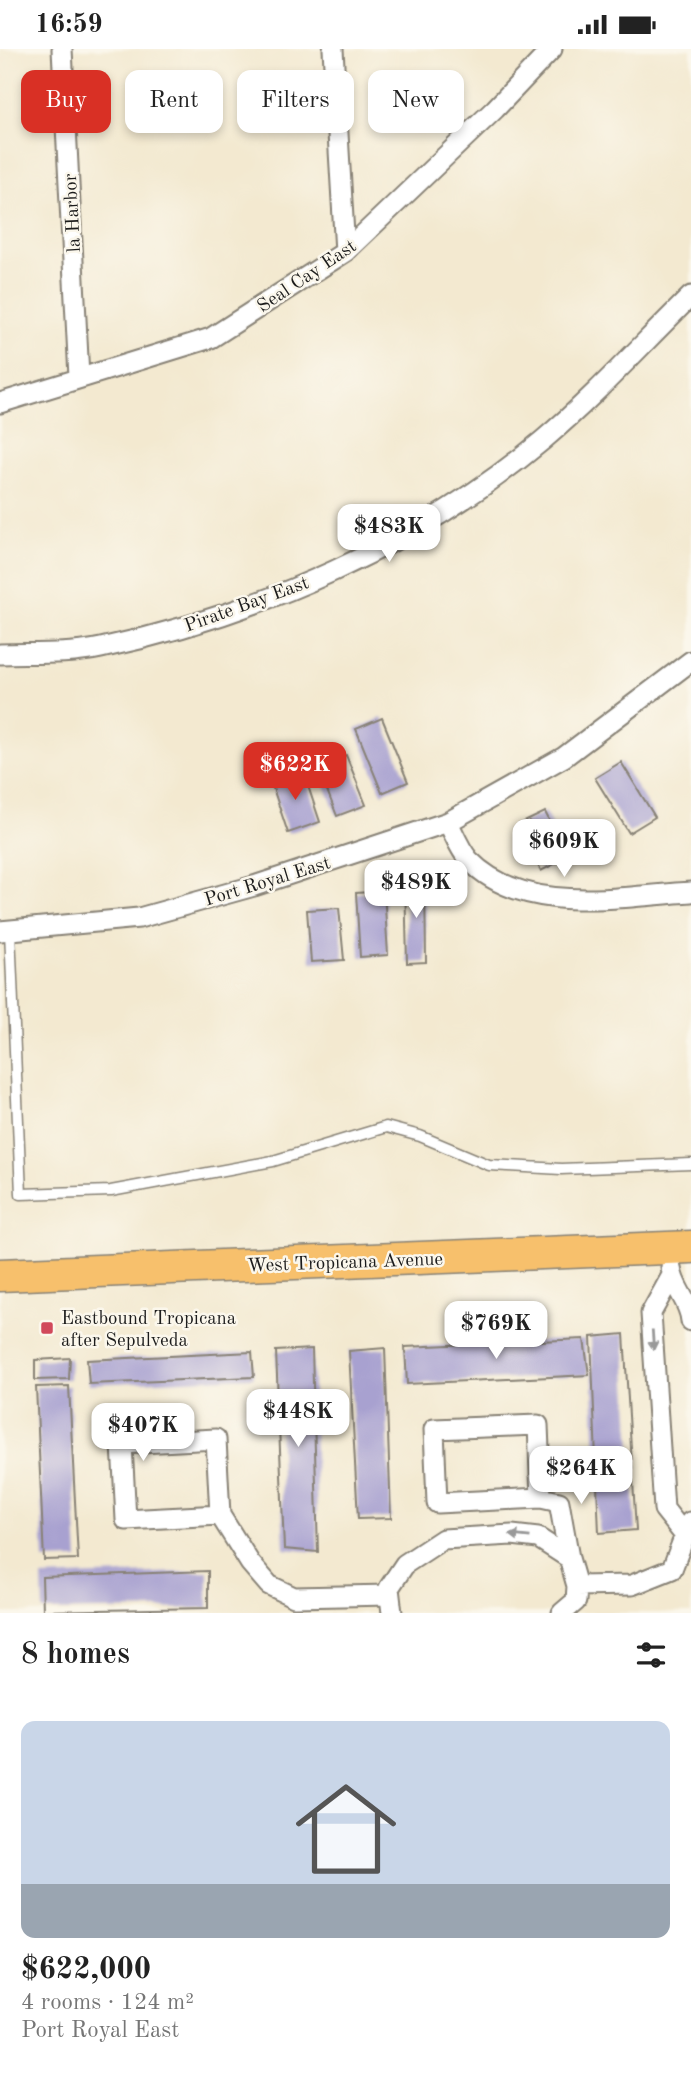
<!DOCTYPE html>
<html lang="en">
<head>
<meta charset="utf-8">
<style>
  :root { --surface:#fff; --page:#f2f2f2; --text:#222; --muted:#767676; --accent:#d93025 }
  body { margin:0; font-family:"Old Standard TT",serif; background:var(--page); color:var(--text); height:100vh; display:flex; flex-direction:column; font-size:26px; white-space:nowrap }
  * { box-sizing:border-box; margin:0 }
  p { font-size:23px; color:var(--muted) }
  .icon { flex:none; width:38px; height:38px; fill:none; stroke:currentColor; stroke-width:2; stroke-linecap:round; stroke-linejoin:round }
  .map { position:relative; height:1564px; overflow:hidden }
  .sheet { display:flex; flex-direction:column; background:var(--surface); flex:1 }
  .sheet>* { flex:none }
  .top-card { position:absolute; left:21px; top:21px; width:649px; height:63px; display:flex; gap:14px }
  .price { position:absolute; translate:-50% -60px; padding:0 16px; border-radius:14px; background:#fff; color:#222; font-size:23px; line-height:46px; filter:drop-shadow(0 2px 4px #0008) }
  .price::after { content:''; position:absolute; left:50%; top:42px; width:21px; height:16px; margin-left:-10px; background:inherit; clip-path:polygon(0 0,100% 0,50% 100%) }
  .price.current { background:var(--accent); color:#fff }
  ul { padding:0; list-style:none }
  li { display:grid; align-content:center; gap:14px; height:371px; padding:0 21px }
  li span { display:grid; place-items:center; height:217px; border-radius:14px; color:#555 }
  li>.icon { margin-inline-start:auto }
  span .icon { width:126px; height:126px; fill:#fffc; stroke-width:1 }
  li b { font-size:30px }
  h2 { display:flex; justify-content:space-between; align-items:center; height:84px; padding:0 21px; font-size:30px }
  .tag { padding:0 24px; border-radius:14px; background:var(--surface); box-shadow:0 4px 10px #0003; font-size:24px; line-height:63px }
  .tag.current { background:var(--accent); color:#fff }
  .status { display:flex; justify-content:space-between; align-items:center; height:49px; padding:0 35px; background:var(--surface); direction:ltr }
  .status svg { height:19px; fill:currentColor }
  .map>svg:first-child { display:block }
  .building { fill:#a8a1d0 }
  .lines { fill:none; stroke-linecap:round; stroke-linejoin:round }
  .lane-casing { stroke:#888276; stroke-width:13 }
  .street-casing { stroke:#888276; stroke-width:23 }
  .primary-casing { stroke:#888276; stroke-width:35 }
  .lane { stroke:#fff; stroke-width:10 }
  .street { stroke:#fff; stroke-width:19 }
  .primary { stroke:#f7c06c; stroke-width:32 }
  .oneway { fill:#999 }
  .poi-dot { fill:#d1495b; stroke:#fbf7ec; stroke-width:2.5 }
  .labels { text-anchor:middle; stroke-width:5; stroke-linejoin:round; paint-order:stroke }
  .street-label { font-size:19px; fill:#1c1c1c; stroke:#fbf7ec }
  .poi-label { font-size:19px; fill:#1c1c1c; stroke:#fbf7ec; text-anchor:start }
</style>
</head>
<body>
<div class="status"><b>16:59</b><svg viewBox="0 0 49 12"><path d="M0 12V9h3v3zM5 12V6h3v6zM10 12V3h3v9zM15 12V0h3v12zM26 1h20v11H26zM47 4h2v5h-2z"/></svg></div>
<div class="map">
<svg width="691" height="1564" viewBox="0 0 691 1564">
  <rect width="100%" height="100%" fill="#fbf7ec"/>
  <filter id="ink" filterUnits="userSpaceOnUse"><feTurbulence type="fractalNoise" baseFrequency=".0143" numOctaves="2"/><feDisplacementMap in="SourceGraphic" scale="14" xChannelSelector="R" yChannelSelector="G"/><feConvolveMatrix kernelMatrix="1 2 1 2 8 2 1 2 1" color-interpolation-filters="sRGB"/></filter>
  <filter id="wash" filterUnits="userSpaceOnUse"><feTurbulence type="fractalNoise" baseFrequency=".00686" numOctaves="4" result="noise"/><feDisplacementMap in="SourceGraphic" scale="28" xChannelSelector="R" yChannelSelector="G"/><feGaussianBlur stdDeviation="1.57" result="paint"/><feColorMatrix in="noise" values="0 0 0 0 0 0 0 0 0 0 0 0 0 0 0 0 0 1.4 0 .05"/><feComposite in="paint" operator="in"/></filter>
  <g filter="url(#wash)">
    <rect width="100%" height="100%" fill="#f3e9d0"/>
    <g id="blocks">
      <path class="building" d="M382 669 408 733 382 744 356 680Z
        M346 706 366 756 337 767 318 718Z
        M621 713 655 768 629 784 595 729Z
        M303 722 320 773 288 784 271 733Z
        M545 763 568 808 541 822 518 776Z
        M425 829 426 913 407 914 405 830Z
        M384 842 388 906 360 908 356 844Z
        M339 859 344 911 311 913 307 861Z
        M624 1285 636 1481 599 1484 591 1288Z
        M584 1290 589 1326 407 1335 405 1298Z
        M385 1299 391 1469 358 1470 349 1302Z
        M312 1300 318 1503 284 1500 276 1302Z
        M252 1303 254 1328 89 1335 87 1311Z
        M70 1309 69 1330 35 1331V1311Z
        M69 1337 78 1510 44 1511 36 1338Z
        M208 1522V1559L43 1562 42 1528Z"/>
    </g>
  </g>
  <g filter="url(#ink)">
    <use href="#blocks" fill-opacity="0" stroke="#888276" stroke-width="2"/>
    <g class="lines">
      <g class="lane-casing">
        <path id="lane" d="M10 882 21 1145 111 1142 273 1112 386 1078 420 1087 489 1116 561 1120 691 1115"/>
      </g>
      <g class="street-casing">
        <path id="street" d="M62 0 79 328
          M333 0 345 203
          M0 354 211 289 345 203 495 60 552 0
          M0 605C32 604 69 606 101 599 259 565 418 496 543 391 595 347 642 295 691 247
          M448 773C454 785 460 801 469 811 524 868 620 847 691 843
          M0 882 139 869 254 837 448 773 564 708 691 612
          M671 1218C672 1238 690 1252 691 1272
          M671 1228 651 1264 664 1460 683 1484
          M541 1449 538 1376 434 1380 437 1454 541 1449 559 1453 569 1509
          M220 1466 126 1471 122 1395 216 1390 220 1466 250 1514 269 1536 294 1548 389 1546
          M577 1537 632 1536 672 1520 690 1473
          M392 1564 389 1539 405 1515 443 1490 512 1486 538 1489 569 1509 577 1537 576 1552 562 1564"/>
      </g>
      <g class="primary-casing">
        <path id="primary" d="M0 1226 691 1198"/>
      </g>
      <use href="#lane" class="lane"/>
      <use href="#street" class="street"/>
      <use href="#primary" class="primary"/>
    </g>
    <defs><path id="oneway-solid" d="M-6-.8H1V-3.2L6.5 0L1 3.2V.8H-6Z" transform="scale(1.75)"/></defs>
    <g class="oneway">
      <use href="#oneway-solid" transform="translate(653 1291) rotate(86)"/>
      <use href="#oneway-solid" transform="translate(520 1487) rotate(-174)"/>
    </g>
  </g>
  <rect class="poi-dot" x="40" y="1272" width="14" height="14" rx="3.5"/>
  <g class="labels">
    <g class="street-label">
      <text transform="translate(71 164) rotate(-93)" y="7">la Harbor</text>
      <text transform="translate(306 226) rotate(-34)" y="7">Seal Cay East</text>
      <text transform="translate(246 554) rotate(-20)" y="7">Pirate Bay East</text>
      <text transform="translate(267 831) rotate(-17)" y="7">Port Royal East</text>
      <text transform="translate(345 1212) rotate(-2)" y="7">West Tropicana Avenue</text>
    </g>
    <g class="poi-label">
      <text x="61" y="1275">Eastbound Tropicana<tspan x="61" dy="22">after Sepulveda</tspan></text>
    </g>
  </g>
</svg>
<b class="price" style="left:389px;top:515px">$483K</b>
<b class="price current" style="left:295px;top:753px">$622K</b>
<b class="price" style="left:564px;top:830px">$609K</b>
<b class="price" style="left:416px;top:871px">$489K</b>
<b class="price" style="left:496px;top:1312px">$769K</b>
<b class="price" style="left:298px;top:1400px">$448K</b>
<b class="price" style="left:143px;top:1414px">$407K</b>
<b class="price" style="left:581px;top:1457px">$264K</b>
<div class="top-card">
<a class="tag current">Buy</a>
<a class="tag">Rent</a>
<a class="tag">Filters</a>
<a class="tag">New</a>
</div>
</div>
<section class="sheet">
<h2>8 homes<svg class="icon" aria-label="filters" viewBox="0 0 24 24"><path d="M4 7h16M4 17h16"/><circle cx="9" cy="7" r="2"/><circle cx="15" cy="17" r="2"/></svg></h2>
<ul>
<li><span style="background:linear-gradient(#c9d6e8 75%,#9aa5b1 0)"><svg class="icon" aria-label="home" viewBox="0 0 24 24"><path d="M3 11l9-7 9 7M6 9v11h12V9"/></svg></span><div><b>$622,000</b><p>4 rooms · 124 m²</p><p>Port Royal East</p></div></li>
</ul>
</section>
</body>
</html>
